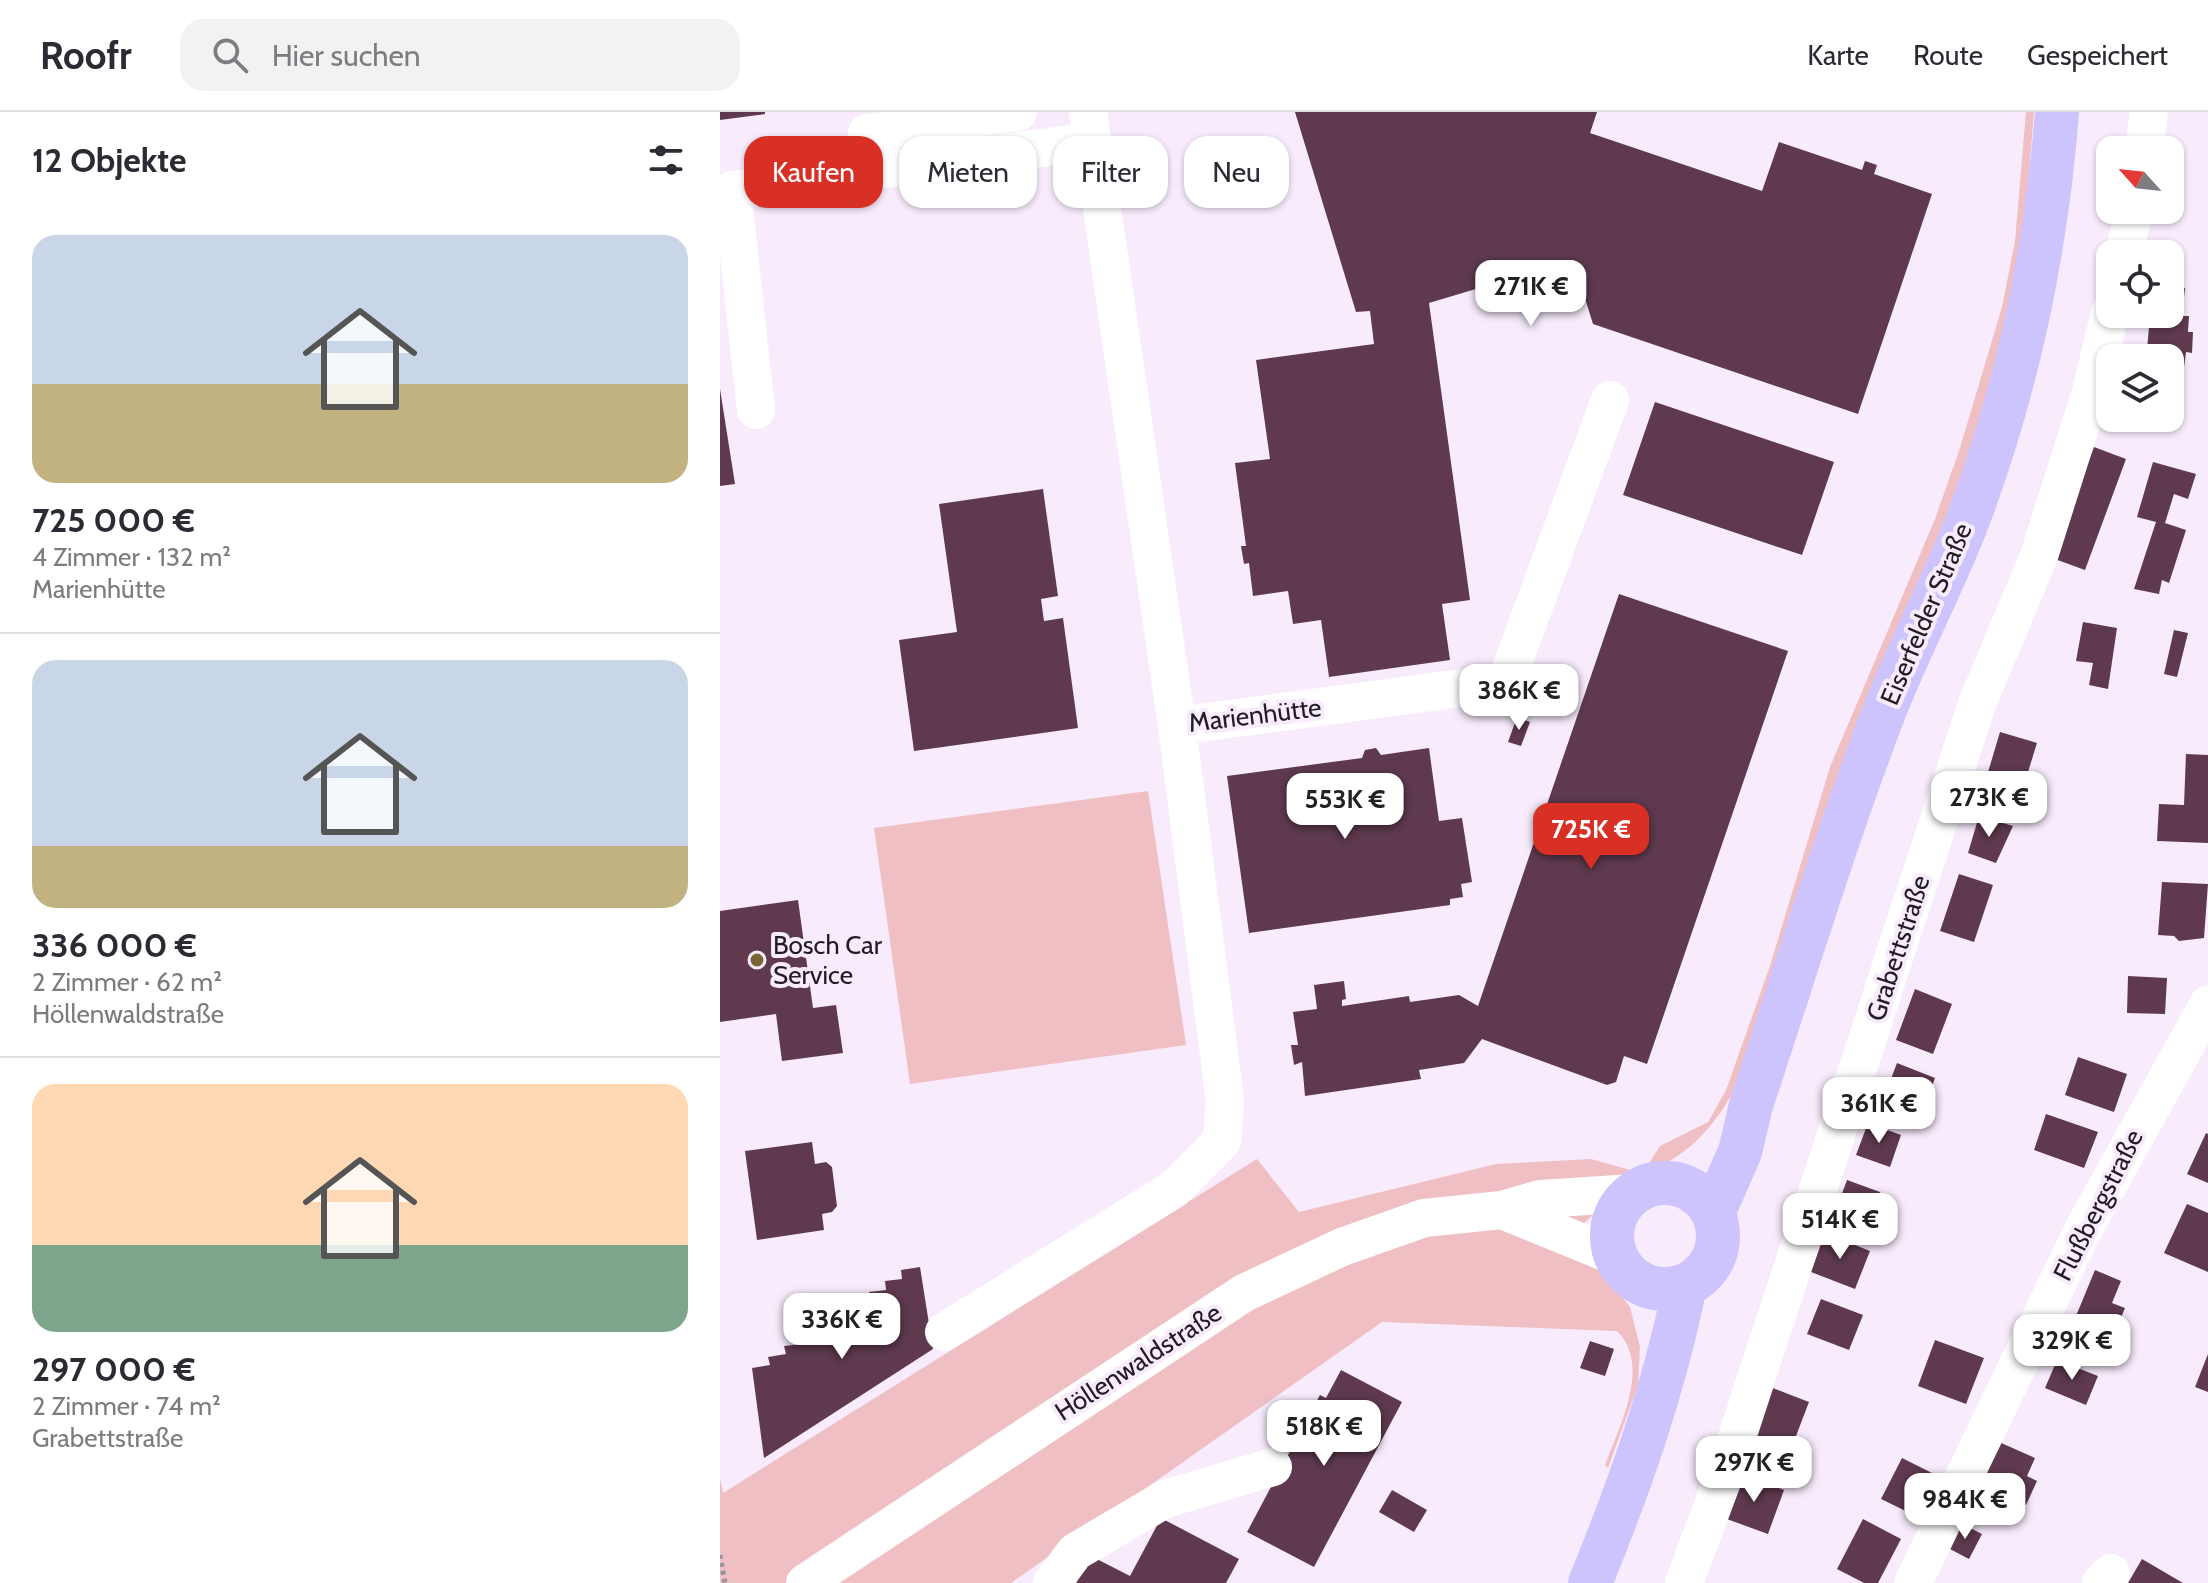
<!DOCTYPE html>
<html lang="de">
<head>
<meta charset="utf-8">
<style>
  :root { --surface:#fff; --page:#f2f2f3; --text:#2b2b33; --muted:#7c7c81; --line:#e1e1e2; --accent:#d93025 }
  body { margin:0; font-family:Cabin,sans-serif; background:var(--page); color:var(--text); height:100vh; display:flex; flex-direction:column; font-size:30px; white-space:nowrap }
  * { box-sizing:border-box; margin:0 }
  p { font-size:26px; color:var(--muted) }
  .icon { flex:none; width:44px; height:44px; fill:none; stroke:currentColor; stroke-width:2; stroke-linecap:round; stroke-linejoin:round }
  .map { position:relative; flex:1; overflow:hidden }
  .side { display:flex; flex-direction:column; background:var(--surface); width:720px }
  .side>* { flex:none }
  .banner { position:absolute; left:24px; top:24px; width:760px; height:72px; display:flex; gap:16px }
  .needle { width:52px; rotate:297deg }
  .fabs { position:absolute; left:1376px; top:24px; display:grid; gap:16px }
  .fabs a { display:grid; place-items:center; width:88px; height:88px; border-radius:16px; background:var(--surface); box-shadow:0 2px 6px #0004; font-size:40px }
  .price { position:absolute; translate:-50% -68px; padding:0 18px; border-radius:16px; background:#fff; color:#222; font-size:26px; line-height:52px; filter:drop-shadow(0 2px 4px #0008) }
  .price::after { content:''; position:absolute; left:50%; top:48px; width:24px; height:18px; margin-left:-12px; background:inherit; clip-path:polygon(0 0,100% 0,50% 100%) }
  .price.selected { background:var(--accent); color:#fff }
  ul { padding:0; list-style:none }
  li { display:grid; align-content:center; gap:16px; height:424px; padding:0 32px }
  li+li { border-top:2px solid var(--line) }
  li span { display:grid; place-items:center; height:248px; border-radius:24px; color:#555 }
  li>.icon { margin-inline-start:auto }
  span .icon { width:144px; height:144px; fill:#fffc; stroke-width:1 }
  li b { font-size:34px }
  h2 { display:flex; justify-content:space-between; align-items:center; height:96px; padding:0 32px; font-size:34px }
  .pill { padding:0 28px; border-radius:24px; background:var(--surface); box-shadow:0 2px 6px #0004; font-size:28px; line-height:72px }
  .pill.selected { background:var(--accent); color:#fff }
  header { display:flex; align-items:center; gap:48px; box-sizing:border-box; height:112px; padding:0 40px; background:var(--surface); border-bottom:2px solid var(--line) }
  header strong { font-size:38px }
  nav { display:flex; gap:44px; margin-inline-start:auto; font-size:28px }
  .search { width:560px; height:72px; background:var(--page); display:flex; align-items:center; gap:20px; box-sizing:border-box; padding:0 28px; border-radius:24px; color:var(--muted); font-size:30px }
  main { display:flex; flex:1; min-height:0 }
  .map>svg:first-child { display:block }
  .green { fill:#efbfc4 }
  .building { fill:#5f3a4f }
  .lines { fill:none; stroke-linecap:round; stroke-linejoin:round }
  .path { stroke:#9c939f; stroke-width:5; stroke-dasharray:4 4; stroke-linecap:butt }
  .minor { stroke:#fff; stroke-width:38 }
  .major { stroke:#cdc4fd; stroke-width:44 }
  .poi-dot { fill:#766634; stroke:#f8ecfc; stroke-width:3 }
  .labels { text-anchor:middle; stroke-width:8; stroke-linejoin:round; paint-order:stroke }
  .street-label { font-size:26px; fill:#201c22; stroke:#f8ecfc }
  .poi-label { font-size:26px; fill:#201c22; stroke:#f8ecfc; text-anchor:start }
</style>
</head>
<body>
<header>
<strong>Roofr</strong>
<div class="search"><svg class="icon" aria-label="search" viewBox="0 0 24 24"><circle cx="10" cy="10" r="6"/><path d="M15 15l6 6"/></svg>Hier suchen</div>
<nav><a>Karte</a><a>Route</a><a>Gespeichert</a></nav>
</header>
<main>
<section class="side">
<h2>12 Objekte<svg class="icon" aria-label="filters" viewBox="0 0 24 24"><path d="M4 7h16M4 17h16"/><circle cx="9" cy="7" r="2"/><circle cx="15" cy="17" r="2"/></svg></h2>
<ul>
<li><span style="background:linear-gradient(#c9d6e8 60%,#c2b280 0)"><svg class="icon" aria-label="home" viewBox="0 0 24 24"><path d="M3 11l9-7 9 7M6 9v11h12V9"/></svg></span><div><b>725 000 €</b><p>4 Zimmer · 132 m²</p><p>Marienhütte</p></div></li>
<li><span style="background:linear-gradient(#c9d6e8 75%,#c2b280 0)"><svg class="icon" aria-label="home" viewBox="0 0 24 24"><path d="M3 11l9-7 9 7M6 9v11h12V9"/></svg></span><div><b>336 000 €</b><p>2 Zimmer · 62 m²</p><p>Höllenwaldstraße</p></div></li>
<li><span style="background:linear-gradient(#ffd9b3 65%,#7fa58c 0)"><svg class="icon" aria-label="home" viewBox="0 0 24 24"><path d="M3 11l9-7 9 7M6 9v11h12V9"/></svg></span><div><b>297 000 €</b><p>2 Zimmer · 74 m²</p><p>Grabettstraße</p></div></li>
</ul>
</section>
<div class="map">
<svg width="1488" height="1471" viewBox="0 0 1488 1471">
  <rect width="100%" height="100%" fill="#f8ecfc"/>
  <path class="green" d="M1306 0H1314L1303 134 1264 302 1012 982C990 1020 965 1046 923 1061L940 1034 988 1010 1006 978 1049 857 1110 655 1215 407 1239 339 1282 195 1295 129Z
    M428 679 466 933 190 972 154 716Z
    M537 1047 579 1100 776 1052 871 1047 921 1061 863 1112 893 1173 910 1195 920 1235 918 1273 888 1356 885 1353C899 1315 932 1253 897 1219L662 1210 291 1471H0V1366L3 1381Z"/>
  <path class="building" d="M0 0H45V2L0 8Z
    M575 0H877L870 21 1042 79 1059 30 1142 58 1145 49 1157 53 1154 62 1212 82 1138 302 873 212 853 148 709 191 750 488 722 492 730 548 609 565 601 508 573 512 568 479 533 484 529 451 524 452 521 434H526L515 351 550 347 536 248 654 232 650 199 636 200Z
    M1450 174 1465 176 1462 204H1469L1468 220H1473L1472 241 1466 240 1464 255 1450 254V246H1432V238L1427 237 1429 215 1434 216 1435 202H1450Z
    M0 277 15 372 0 374Z
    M935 290 1114 350 1082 443 903 383Z
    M1374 335 1406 347 1365 458 1332 446Z
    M1433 350 1476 362 1468 387 1454 382 1445 411 1466 418 1449 471 1442 468 1439 482 1414 477 1436 410 1417 405Z
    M323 377 338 484 321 487 324 509 343 506 358 616 194 639 179 528 237 520 219 392Z
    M899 482 1068 539 927 952 904 944 896 970 887 973 762 927 744 951 699 958 701 967 585 984 582 950 574 953 571 933H578L573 900 597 897 594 873 624 869 626 887 622 888V894L689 884 690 890 739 883 758 894Z
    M1363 510 1397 516 1388 577 1369 573 1373 551 1356 549Z
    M1454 518 1468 521 1457 565 1444 562Z
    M797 605 810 610 801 634 788 630Z
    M1280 620 1317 631 1299 689 1263 677Z
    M656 636 661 643 709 636 719 709 742 706 752 770 741 772 743 785 730 787V793L529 821 507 664 642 646 645 638Z
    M1466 642 1488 643V731L1437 729 1439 692 1464 693Z
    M1259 704 1293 714 1276 751 1248 741Z
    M1239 762 1273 773 1254 830 1220 819Z
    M1442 770 1488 772 1484 826 1459 829 1454 824 1438 823Z
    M78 788 93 896 116 893 123 941 62 949 56 902 0 910V799Z
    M1408 864 1447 866 1445 902 1407 901Z
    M1195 877 1232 892 1213 942 1176 928Z
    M1358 945 1407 962 1394 1000 1345 983Z
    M1177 951 1215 966 1202 1002 1163 988Z
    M1326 1002 1378 1020 1364 1056 1314 1038Z
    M1148 1011 1181 1023 1170 1055 1136 1043Z
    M1486 1021 1488 1022V1071L1467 1062Z
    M92 1030 95 1052 106 1050 112 1055 117 1094 112 1100 102 1102 104 1118 37 1128 25 1039Z
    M1127 1068 1160 1080 1146 1117 1113 1106Z
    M1467 1092 1488 1101V1160L1444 1141Z
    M1105 1121 1150 1139 1135 1177 1091 1160Z
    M200 1155 213 1237 44 1346 32 1256 50 1253 48 1245 66 1242 64 1234 82 1232 81 1223 99 1221 98 1214 118 1211 116 1202 134 1199 132 1190 151 1188 149 1180 166 1178 165 1169 182 1167 181 1158Z
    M1375 1158 1401 1169 1392 1191 1405 1196 1390 1232 1351 1216Z
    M1101 1187 1143 1203 1129 1238 1087 1222Z
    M1215 1228 1264 1246 1246 1292 1198 1274Z
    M870 1229 894 1237 885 1264 860 1256Z
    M1488 1242V1280L1475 1275Z
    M1337 1248 1378 1264 1366 1293 1325 1276Z
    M621 1258 682 1290 594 1455 527 1420 600 1283 606 1286Z
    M1050 1275 1089 1290 1063 1358 1024 1344Z
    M1279 1330 1315 1346 1307 1364 1317 1369 1306 1393 1260 1371Z
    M1182 1346 1220 1365 1200 1406 1161 1387Z
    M1020 1362 1064 1378 1048 1422 1004 1406Z
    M672 1378 707 1398 694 1420 659 1400Z
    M441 1406 519 1447 506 1471H356L371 1444 410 1464Z
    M1143 1407 1181 1427 1158 1471H1144L1117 1457Z
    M1240 1411 1262 1422 1249 1447 1228 1436Z
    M1422 1447 1463 1471H1408Z"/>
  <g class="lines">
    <path class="path" d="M0 1443 5 1471"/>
    <path class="minor" d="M147 21 298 0
      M1424 38 1429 0
      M1404 142 1414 98
      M36 298 12 78 373 29
      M457 614 786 570 890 288
      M782 1098 895 1144
      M224 1220 454 1077 502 1029 505 989 457 614 368 0
      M85 1471 524 1181 622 1135 704 1106 782 1098 820 1087 914 1081
      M332 1471 355 1440 445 1387 553 1355
      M964 1471 1007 1356 1257 592 1319 444 1371 280 1390 201
      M1193 1471 1363 1118 1488 893
      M1381 1471 1391 1461"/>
    <path class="major" d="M892 1124a53 53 0 1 1 106 0a53 53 0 1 1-106 0Z
      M993 1101 1020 1040 1031 993C1074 864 1113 734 1161 608 1186 542 1220 479 1246 413 1297 279 1326 142 1337 0
      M870 1471C911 1371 943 1280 965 1174"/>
  </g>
  <circle class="poi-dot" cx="37" cy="848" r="8"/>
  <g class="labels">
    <g class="street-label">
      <text transform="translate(1206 502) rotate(-67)" y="9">Eiserfelder Straße</text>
      <text transform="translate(535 603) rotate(-7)" y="9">Marienhütte</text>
      <text transform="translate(1178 836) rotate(-72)" y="9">Grabettstraße</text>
      <text transform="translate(1378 1093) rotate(-63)" y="9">Flußbergstraße</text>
      <text transform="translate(418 1250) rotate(-33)" y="9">Höllenwaldstraße</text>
    </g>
    <g class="poi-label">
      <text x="53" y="842">Bosch Car<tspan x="53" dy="30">Service</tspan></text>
    </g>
  </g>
</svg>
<div class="fabs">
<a><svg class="needle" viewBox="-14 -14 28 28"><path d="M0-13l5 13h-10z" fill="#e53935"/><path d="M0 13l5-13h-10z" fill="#7c7c81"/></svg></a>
<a><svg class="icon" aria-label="locate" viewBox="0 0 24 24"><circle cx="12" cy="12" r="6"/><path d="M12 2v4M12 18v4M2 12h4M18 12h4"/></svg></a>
<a><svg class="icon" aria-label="layers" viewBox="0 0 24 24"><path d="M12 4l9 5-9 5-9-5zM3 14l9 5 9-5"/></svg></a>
</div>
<b class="price" style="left:811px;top:216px">271K €</b>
<b class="price" style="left:799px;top:620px">386K €</b>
<b class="price" style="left:1269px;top:727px">273K €</b>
<b class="price" style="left:625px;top:729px">553K €</b>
<b class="price selected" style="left:871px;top:759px">725K €</b>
<b class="price" style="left:1159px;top:1033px">361K €</b>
<b class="price" style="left:1120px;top:1149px">514K €</b>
<b class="price" style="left:122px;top:1249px">336K €</b>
<b class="price" style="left:1352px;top:1270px">329K €</b>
<b class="price" style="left:604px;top:1356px">518K €</b>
<b class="price" style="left:1034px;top:1392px">297K €</b>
<b class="price" style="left:1245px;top:1429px">984K €</b>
<div class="banner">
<a class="pill selected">Kaufen</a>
<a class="pill">Mieten</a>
<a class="pill">Filter</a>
<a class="pill">Neu</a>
</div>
</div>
</main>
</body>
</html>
